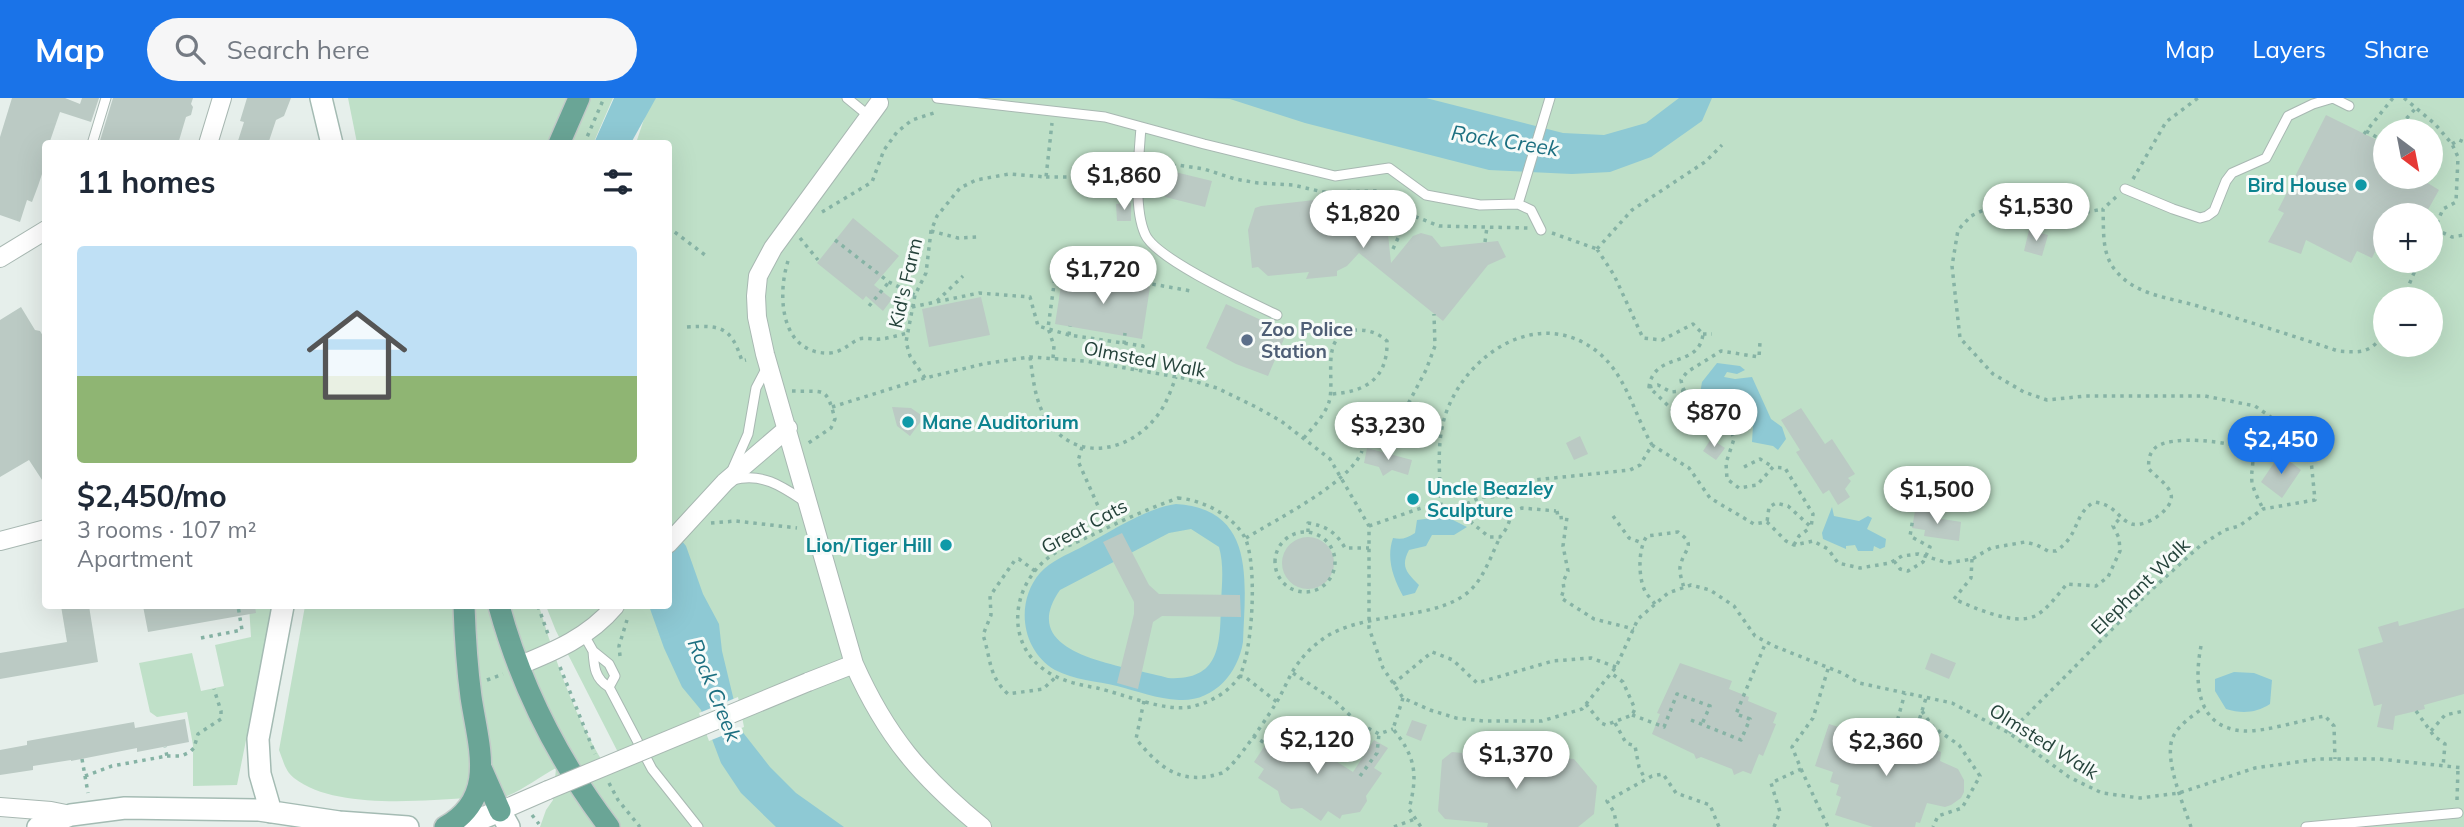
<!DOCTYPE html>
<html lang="en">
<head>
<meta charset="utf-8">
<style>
  :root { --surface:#fff; --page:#f6f6f7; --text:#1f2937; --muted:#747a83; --accent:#1a73e8 }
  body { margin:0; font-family:Mulish,sans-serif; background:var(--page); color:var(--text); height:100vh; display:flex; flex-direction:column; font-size:26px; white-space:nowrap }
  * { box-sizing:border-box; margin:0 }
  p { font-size:23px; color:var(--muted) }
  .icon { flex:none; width:38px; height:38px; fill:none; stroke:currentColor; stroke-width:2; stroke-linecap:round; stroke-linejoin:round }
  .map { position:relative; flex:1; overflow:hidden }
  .panel { position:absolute; left:42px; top:42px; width:630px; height:469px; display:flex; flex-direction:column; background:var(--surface); border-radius:7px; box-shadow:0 7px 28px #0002 }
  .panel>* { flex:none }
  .needle { width:46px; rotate:148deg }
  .controls { position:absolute; left:2373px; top:21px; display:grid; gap:14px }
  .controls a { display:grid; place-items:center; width:70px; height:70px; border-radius:50%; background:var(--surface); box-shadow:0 7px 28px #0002; font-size:35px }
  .price { position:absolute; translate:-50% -60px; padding:0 16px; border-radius:24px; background:#fff; color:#222; font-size:23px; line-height:46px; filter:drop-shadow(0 2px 4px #0008) }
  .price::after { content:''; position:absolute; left:50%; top:42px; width:21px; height:16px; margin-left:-10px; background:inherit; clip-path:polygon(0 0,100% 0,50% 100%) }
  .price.current { background:var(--accent); color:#fff }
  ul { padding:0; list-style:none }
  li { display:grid; align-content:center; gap:14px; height:371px; padding:0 35px }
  li span { display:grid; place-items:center; height:217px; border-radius:7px; color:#555 }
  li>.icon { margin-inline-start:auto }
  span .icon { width:126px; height:126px; fill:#fffc; stroke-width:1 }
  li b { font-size:30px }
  h2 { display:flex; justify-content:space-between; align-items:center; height:84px; padding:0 35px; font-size:30px }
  header { display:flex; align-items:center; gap:42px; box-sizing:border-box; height:98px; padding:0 35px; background:var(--accent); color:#fff }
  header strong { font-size:33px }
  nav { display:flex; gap:38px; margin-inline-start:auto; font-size:24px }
  .search { width:490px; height:63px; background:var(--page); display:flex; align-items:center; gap:18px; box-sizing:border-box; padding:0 24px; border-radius:38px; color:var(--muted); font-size:26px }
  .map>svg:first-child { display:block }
  .green { fill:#bfe0c8; fill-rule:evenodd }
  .water { fill:#8ec9d4; fill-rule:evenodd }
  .pier { fill:#e6efeb }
  .building { fill:#bbcac4 }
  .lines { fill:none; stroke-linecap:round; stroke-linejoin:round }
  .lane-casing { stroke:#a8b8b2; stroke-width:11 }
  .street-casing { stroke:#a8b8b2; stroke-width:20 }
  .secondary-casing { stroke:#a4bbb3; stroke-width:24 }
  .primary-casing { stroke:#c2cac8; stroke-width:24 }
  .path { stroke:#86b3a5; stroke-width:3.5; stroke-dasharray:3.5 5; stroke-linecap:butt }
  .lane { stroke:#fff; stroke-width:9 }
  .street { stroke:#fff; stroke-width:18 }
  .secondary { stroke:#fff; stroke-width:21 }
  .primary { stroke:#6aa596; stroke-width:21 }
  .street-bridge-casing { stroke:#a8b8b2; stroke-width:20; stroke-linecap:butt }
  .street-bridge { stroke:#fff; stroke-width:18 }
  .culture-dot { fill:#0f9aa8; stroke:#f7fbf9; stroke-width:2.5 }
  .service-dot { fill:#5c6f8a; stroke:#f7fbf9; stroke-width:2.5 }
  .labels { text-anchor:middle; stroke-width:6; stroke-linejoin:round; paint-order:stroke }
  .culture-label { font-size:19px; font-weight:bold; fill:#0d838f; stroke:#f7fbf9; text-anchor:end }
  .street-label { font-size:19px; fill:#24423a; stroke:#f7fbf9 }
  .service-label { font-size:19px; font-weight:bold; fill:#4e5e75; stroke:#f7fbf9; text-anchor:start }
  .water-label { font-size:21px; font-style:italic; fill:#1c6f80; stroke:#f7fbf9 }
</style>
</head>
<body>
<header>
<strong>Map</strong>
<div class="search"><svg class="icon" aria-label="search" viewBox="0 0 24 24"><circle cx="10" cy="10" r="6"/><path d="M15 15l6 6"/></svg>Search here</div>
<nav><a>Map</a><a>Layers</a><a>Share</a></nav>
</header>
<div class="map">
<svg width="2464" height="729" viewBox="0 0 2464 729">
  <rect width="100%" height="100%" fill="#e6efeb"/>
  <path class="green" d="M348 0H613L593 46 357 45Z
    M651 0H2464V729H540L546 712 553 702 556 670C541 678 520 694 504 699 493 702 478 700 467 700 418 703 333 711 294 680 285 673 283 662 279 652L305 508H539C556 565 577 626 610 675L625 668 556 533 546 508H668V46L636 45ZM2385 33H2431V79H2385ZM2385 117H2431V163H2385ZM2385 201H2431V247H2385Z
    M249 508H273L237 687 193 688V647L187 614 157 619 150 614 139 565 192 555 201 593 224 588 215 547 251 539Z"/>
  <path class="water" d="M614 0H656L631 45H594Z
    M1197 0H1426L1563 35 1604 37 1646 25 1679 0H1712L1702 23 1651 59 1610 74 1572 76 1489 72 1305 25 1230 1Z
    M1717 265 1740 268 1745 272 1737 276 1727 274 1724 279 1735 281 1752 279 1771 321 1782 329 1786 341 1778 352 1773 348 1752 344 1753 327 1738 301 1700 296 1702 284Z
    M1176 406C1257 411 1245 485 1243 544 1238 576 1213 604 1179 602 1157 601 1137 593 1117 588 1097 583 1074 582 1055 572 1021 552 1015 504 1040 475 1051 463 1066 457 1080 450 1109 435 1145 410 1176 406ZM1191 431 1219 449C1224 467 1222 485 1221 504 1220 546 1221 583 1168 580 1128 567 1013 559 1060 492L1169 435Z
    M1832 409 1834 418 1859 423 1868 418 1872 420 1867 431 1886 441 1885 449 1880 451 1874 448 1873 453H1858L1855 447 1846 448V451L1823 441 1822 435Z
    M1433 420 1451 421 1467 429 1454 437H1432L1426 448 1409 452C1400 469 1407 475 1419 487L1415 495 1403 498C1393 480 1386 460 1393 440 1402 442 1407 440 1415 435L1417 422Z
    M669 427 686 448 703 496 719 526 722 553 741 632 770 669 796 695 844 729H776L741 695 721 665 701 612 682 589 664 550 649 508H668Z
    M2234 574 2254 575 2272 582 2270 606C2256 615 2242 616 2226 611L2215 593V581Z"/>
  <path class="pier" d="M738 599 744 629 709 643 699 615Z"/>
  <path class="building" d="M12 0H65L80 6 82 0H99L91 24 60 14 49 46H46V64L38 88 32 104 27 102 20 124 0 117V39Z
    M113 0H193L191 6 193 9 191 17 186 19 178 46H99Z
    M247 0H291L284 18 276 22 268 46H237L244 24 240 23Z
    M2326 17 2385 46V79H2418L2439 92 2425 117H2385V149L2378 147 2372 160 2357 153 2351 165 2306 142 2301 156 2268 144 2284 115 2278 112Z
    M1171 73 1212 83 1205 109 1165 99Z
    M1350 98 1359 102 1363 107 1365 119 1386 117 1391 165 1413 138 1421 135 1432 138 1441 149 1498 143 1506 159 1488 167 1443 223 1359 155 1347 168 1337 173V178L1306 181 1309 174 1268 178 1258 169 1252 170 1248 132 1255 110 1261 108Z
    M1131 105V123H1117L1116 106Z
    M853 120 899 158 874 187 892 201 883 213 866 198 863 202 817 165Z
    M2029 132 2048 137 2042 158 2024 153Z
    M1063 175 1150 189 1142 241 1055 226Z
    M981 199 990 237 929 249 922 211Z
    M1226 206 1287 234 1268 278 1236 266 1206 250Z
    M21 209 35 232 40 233 46 243V388L29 362 0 379V222Z
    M892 309 911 310 924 319 910 338 897 328Z
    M1801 310 1825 346 1832 341 1855 376 1848 380 1851 383 1845 391 1850 399 1838 407 1829 392 1823 396 1796 354 1800 352 1781 322Z
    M1580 338 1588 356 1574 362 1566 345Z
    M1711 341 1725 350 1716 362 1703 353Z
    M1367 350 1412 362 1408 377 1392 372 1383 378 1379 369 1364 365Z
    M2280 356 2301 372 2282 400 2261 384Z
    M1921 412 1937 414 1936 420 1961 424 1959 443 1924 438 1925 432 1912 430 1915 413 1921 414Z
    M1122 435 1149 487 1159 496 1240 497 1241 519 1162 518 1153 524 1138 591 1117 585 1134 516V504L1103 444Z
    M1282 465a26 26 0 1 1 52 0a26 26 0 1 1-52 0Z
    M61 508H89L98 564 0 581V555L67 544Z
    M143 508H255L256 515 148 534Z
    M2464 510V596L2424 607 2425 611 2395 618 2393 632 2377 629 2382 606 2374 608 2358 551 2383 544 2378 529 2398 523 2399 528Z
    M1931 555 1956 565 1949 581 1925 571Z
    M1680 565 1732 583 1729 591 1749 599 1748 603 1777 615 1773 625 1776 626 1763 658 1759 656 1751 676 1743 673 1734 677 1732 671 1701 659 1696 661 1694 656 1652 636 1660 616 1657 615Z
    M185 621 189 644 137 654V650L71 663V662L33 668V672L0 677V652L27 647V643L134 624 135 630Z
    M1412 622 1427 627 1421 643 1406 637Z
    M1279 626 1313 648 1318 647 1329 653 1331 660 1353 674 1374 642 1388 650 1374 670 1382 675 1366 698 1367 703 1360 714 1342 717 1340 721 1328 713 1321 723 1302 710 1291 711 1281 704 1278 693 1258 680 1264 671 1254 664Z
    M1829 626 1858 635 1861 634 1863 629 1941 654 1940 663 1958 671 1964 682V694L1961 700 1951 707 1945 709 1927 705 1920 725 1916 724 1915 729H1873L1835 717 1841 699 1836 697 1839 687 1830 684 1833 674 1815 668Z
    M1452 654 1537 662H1539L1540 658 1574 661 1597 688 1594 716 1578 729H1487L1488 725 1445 721 1438 713 1442 662Z"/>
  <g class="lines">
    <g class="lane-casing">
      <path id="lane" d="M847 0 869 18
        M937 0 1105 19 1204 46 1335 78 1389 70 1426 97 1480 107 1518 106 1550 0
        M1141 29C1139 58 1133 109 1145 136 1155 161 1250 204 1277 217
        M92 46 106 0
        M2125 91 2173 111 2200 120 2207 118 2214 113 2226 83 2232 75 2266 60 2288 18 2313 6 2333 0 2349 8
        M1518 106 1531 112 1541 132
        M733 370 748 336 756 290 767 269
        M733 382C763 374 783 389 807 405
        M584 537 593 553 609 566 615 578 609 589
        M593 553C594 569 595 581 609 589L652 671 698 729
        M2306 729 2458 715"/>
    </g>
    <g class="street-casing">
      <path id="street" d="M879 5 773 150 758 178 756 198 757 219 765 256 854 566C886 638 921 679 982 729
        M208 46 222 0
        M0 160 46 132
        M0 443 46 431
        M668 446 725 384 788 330
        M518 568C555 553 589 539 615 508
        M808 584 854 566
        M0 709 51 713 71 717
        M500 713 548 692"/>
    </g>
    <g class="secondary-casing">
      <path id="secondary" d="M321 0 332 46
        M271 714 260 676 258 641 283 508
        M38 729 71 717 125 710 259 712 339 724 408 729
        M451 729 470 725 500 713 509 729"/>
    </g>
    <g class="primary-casing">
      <path id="primary" d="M559 46 579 0
        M499 508C521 589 558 662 609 729
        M482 672 500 713
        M445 729C498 700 478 647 471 599 467 569 465 538 464 508"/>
    </g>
    <path class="path" d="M2404 0 2435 26 2452 46 2458 59 2456 104 2443 111 2431 139
      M2366 33 2385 44
      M2395 33 2416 10
      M2364 36 2393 0
      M584 46 604 0
      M2452 46 2459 42 2464 44
      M1046 79H1125
      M1150 80 1168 69 1178 67 1204 71 1235 81 1258 85 1293 87 1323 94 1379 93 1389 97 1409 116 1439 128 1528 130
      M2133 81 2166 24 2198 0
      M2116 99 2103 111C2104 132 2101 156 2116 173 2137 199 2175 200 2204 210 2249 224 2294 238 2338 253 2362 255 2370 255 2385 235
      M822 114 872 84 884 52 897 34 912 22 937 14
      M668 129 705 157
      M2435 131 2452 139 2464 137
      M931 133 958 140 978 139
      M1552 135 1597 151
      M800 140 818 162
      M835 142 889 184 915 197
      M1485 144 1487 129
      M1393 151 1409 116
      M1597 151 1614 177 1643 240 1662 242 1693 226 1703 236C1699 271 1654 253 1649 289L1689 328 1711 323H1728L1734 341 1726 365 1727 381 1739 390 1757 387 1773 369 1785 370 1813 416 1811 429 1788 408 1776 405 1769 409 1767 424
      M1597 151 1632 112 1705 64 1722 47
      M788 163C777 197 780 257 830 255 842 254 849 246 859 241 866 239 874 242 881 241 890 240 899 237 908 235
      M2403 201 2419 163
      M937 203 963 178
      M869 208 889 184
      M912 209 979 195 1030 199 1038 228 1069 237 1143 248 1136 272
      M687 229C722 227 731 229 742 263L746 262
      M1703 236H1712
      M1069 237 1070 228
      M1124 246 1125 235
      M1030 259C1033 280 1035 304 1047 322 1075 365 1129 355 1157 318 1166 307 1171 292 1176 279
      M1053 260 1054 248 1048 230 1056 172 1107 178 1191 193
      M925 280 910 258 906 244 915 197 926 175 931 133 937 118 960 90 976 82 1009 76 1046 79 1052 25
      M1649 289 1658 287 1671 294 1683 293
      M792 293C826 294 826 288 835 321L831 330 807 346
      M832 309 925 280 983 266 1030 259 1085 263 1183 280 1217 290 1256 309 1281 323 1330 361 1369 428V530L1383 570 1403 600 1430 612 1456 620 1483 623H1542L1582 611 1616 569 1638 521 1668 495 1691 487 1710 492 1734 508 1755 538 1774 548 1842 575 1859 585 1952 605 2009 635 2069 679 2102 695 2140 700 2179 695 2255 670 2318 661H2379L2464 670
      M1728 323V316L1724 309C1704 307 1685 306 1681 282L1687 274 1721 253 1759 259 1760 244
      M1372 335 1386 333 1398 325 1426 272 1435 248 1434 216
      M1304 340C1312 330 1325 317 1329 304 1336 281 1318 234 1357 232 1369 232 1378 235 1387 243 1388 281 1365 294 1331 296
      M1082 349 1078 363 1098 408
      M1744 369 1760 361 1773 369
      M1178 400C1202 402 1231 416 1244 438 1258 462 1253 555 1239 579 1228 595 1209 605 1190 609 1165 614 1123 596 1097 590 1081 587 1065 584 1051 576 1003 549 1010 486 1052 457 1063 449 1078 444 1090 438 1119 424 1147 411 1178 400Z
      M1465 407 1471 424 1489 439H1500C1512 425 1512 416 1507 398
      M1441 408C1440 379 1436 346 1445 318 1466 254 1541 207 1599 255 1627 279 1634 316 1652 347
      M1512 413 1522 410 1556 413
      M1557 413 1558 420 1567 419 1563 448 1568 473 1563 484 1564 491 1561 500 1594 521 1634 531
      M1613 418 1629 440 1642 445
      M711 425 736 423 797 430
      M1369 428 1430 407 1460 409 1481 399 1507 398 1534 382 1630 372 1640 367 1652 347 1689 370 1710 400 1754 426 1767 424 1786 443 1794 447 1813 443 1828 451 1838 465 1860 470 1890 465 1902 458 1918 456 1948 465 1972 461 1991 450 2025 444 2037 447 2048 453H2056C2081 436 2072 418 2094 404 2117 407 2117 421 2132 426 2145 430 2175 411 2171 396 2168 386 2155 378 2149 371 2148 364 2149 355 2155 350 2171 336 2229 344 2248 351 2257 365 2250 370 2252 384 2254 394 2259 402 2263 411
      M1275 464a30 30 0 1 1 60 0a30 30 0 1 1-60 0Z
      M1308 434V425C1326 428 1336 434 1345 450H1369
      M1246 440C1275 422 1350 385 1362 353
      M1794 447 1799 438 1811 429
      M1972 461 1971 480 1954 501C1975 510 2014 528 2035 518 2047 512 2058 496 2067 486L2096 488 2108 479 2120 453 2119 440 2113 428 2122 418
      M1894 463 1900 471 1908 473 1923 464 1930 449 1910 438 1913 420
      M1035 473 1019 461 1015 462 990 498 991 517 983 537C991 560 988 578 1008 596L1043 591 1057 578
      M1655 506C1652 502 1647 497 1645 493 1638 479 1638 450 1647 438L1678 434C1696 447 1686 449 1681 465 1678 473 1682 482 1684 490
      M538 508 548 536
      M201 540 242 532 238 508
      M2201 548C2194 584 2196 630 2244 633 2265 634 2302 622 2325 618L2334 628 2335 661
      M620 558 619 548 627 522
      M560 569 595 656
      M1293 575 1335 603 1357 624 1379 636 1393 631
      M1239 578 1245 579 1277 604
      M487 582 503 576
      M1393 586 1432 554 1453 562 1477 585 1553 563 1591 560 1616 569
      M1403 600 1393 631C1416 659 1418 677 1409 711L1421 729
      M1144 603 1136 641C1161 671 1181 688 1222 675 1233 671 1272 613 1279 600 1286 588 1291 573 1300 563 1305 556 1312 549 1319 544 1361 509 1444 527 1476 486 1486 473 1493 454 1500 439
      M1586 606 1601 625 1606 627 1632 617 1635 611 1623 584 1611 575
      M1922 613 1933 629 1959 647 1980 678 1962 710 1938 718 1933 729
      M2416 613 2434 638 2445 646 2443 669
      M1632 617 1664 629 1677 596 1710 608 1702 626
      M1691 622 1741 642 1750 621 1736 616 1766 544
      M1615 625 1626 645 1635 648 1639 669 1645 681
      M2431 633 2445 617 2464 613
      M2009 635 2149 494 2201 447 2225 432 2239 428 2263 411 2315 402 2311 362 2298 338 2255 308 2205 298H2085L2047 302 2024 294 1993 276 1960 240 1952 168 1958 132 1971 118 1994 107 2012 106 2038 115 2072 117 2103 111
      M1253 638 1268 647
      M1893 638 1905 595
      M1912 645 1926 600
      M167 658H181L190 654 194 650 198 636 221 621V613L214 591
      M82 661 88 695
      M1801 671 1828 729
      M85 678 112 668 167 658 165 649
      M1360 678 1377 655 1379 636
      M609 685 618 702 640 729
      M2457 702 2458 670
      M532 717 539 726
      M1394 729 1415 721
      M1617 729 1614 714 1607 703 1652 678 1663 676 1676 695 1710 707 1719 729
      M1774 729 1780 714 1771 685 1801 671 1792 649 1813 620 1828 571
      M2191 729C2184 708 2163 660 2173 639 2179 626 2193 618 2204 609"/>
    <use href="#lane" class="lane"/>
    <use href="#street" class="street"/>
    <use href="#secondary" class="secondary"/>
    <use href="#primary" class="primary"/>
    <g class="street-bridge-casing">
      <path id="street-bridge" d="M548 692 808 584"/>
    </g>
    <use href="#street-bridge" class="street-bridge"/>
  </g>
  <g class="culture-dot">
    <circle cx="2361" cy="87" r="7"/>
    <circle cx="908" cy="324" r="7"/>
    <circle cx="1413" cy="401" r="7"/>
    <circle cx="946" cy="447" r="7"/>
  </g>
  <circle class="service-dot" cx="1247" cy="242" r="7"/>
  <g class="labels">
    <g class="culture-label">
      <text x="2347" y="94">Bird House</text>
      <text x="922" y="331" text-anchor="start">Mane Auditorium</text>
      <text x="1427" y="397" text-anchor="start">Uncle Beazley<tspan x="1427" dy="22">Sculpture</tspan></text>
      <text x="932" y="454">Lion/Tiger Hill</text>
    </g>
    <g class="street-label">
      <text transform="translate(905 185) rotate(-77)" y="7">Kid's Farm</text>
      <text transform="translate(1145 261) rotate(11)" y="7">Olmsted Walk</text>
      <text transform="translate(1084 428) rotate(-28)" y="7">Great Cats</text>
      <text transform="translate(2140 488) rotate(-44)" y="7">Elephant Walk</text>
      <text transform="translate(2044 643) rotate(32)" y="7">Olmsted Walk</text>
    </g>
    <g class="service-label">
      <text x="1261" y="238">Zoo Police<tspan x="1261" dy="22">Station</tspan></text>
    </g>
    <g class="water-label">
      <text transform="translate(1505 43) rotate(9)" y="7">Rock Creek</text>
      <text transform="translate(714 592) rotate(68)" y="7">Rock Creek</text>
    </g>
  </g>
</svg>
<div class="controls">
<a><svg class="needle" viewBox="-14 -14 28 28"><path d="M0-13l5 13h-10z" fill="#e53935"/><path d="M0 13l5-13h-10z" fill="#747a83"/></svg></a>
<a>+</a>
<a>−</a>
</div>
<b class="price" style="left:1124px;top:114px">$1,860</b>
<b class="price" style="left:2036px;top:145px">$1,530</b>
<b class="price" style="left:1363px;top:152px">$1,820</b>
<b class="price" style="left:1103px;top:208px">$1,720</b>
<b class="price" style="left:1714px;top:351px">$870</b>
<b class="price" style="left:1388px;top:364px">$3,230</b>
<b class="price current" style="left:2281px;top:378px">$2,450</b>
<b class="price" style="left:1937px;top:428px">$1,500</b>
<b class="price" style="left:1317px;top:678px">$2,120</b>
<b class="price" style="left:1886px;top:680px">$2,360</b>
<b class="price" style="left:1516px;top:693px">$1,370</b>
<section class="panel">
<h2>11 homes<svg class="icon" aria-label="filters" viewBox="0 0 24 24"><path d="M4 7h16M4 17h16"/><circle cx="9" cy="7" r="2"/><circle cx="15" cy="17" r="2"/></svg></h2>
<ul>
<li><span style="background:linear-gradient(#bfe0f5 60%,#8fb573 0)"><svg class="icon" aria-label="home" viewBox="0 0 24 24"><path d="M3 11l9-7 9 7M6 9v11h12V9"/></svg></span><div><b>$2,450/mo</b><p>3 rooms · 107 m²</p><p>Apartment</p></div></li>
</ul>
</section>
</div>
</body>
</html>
